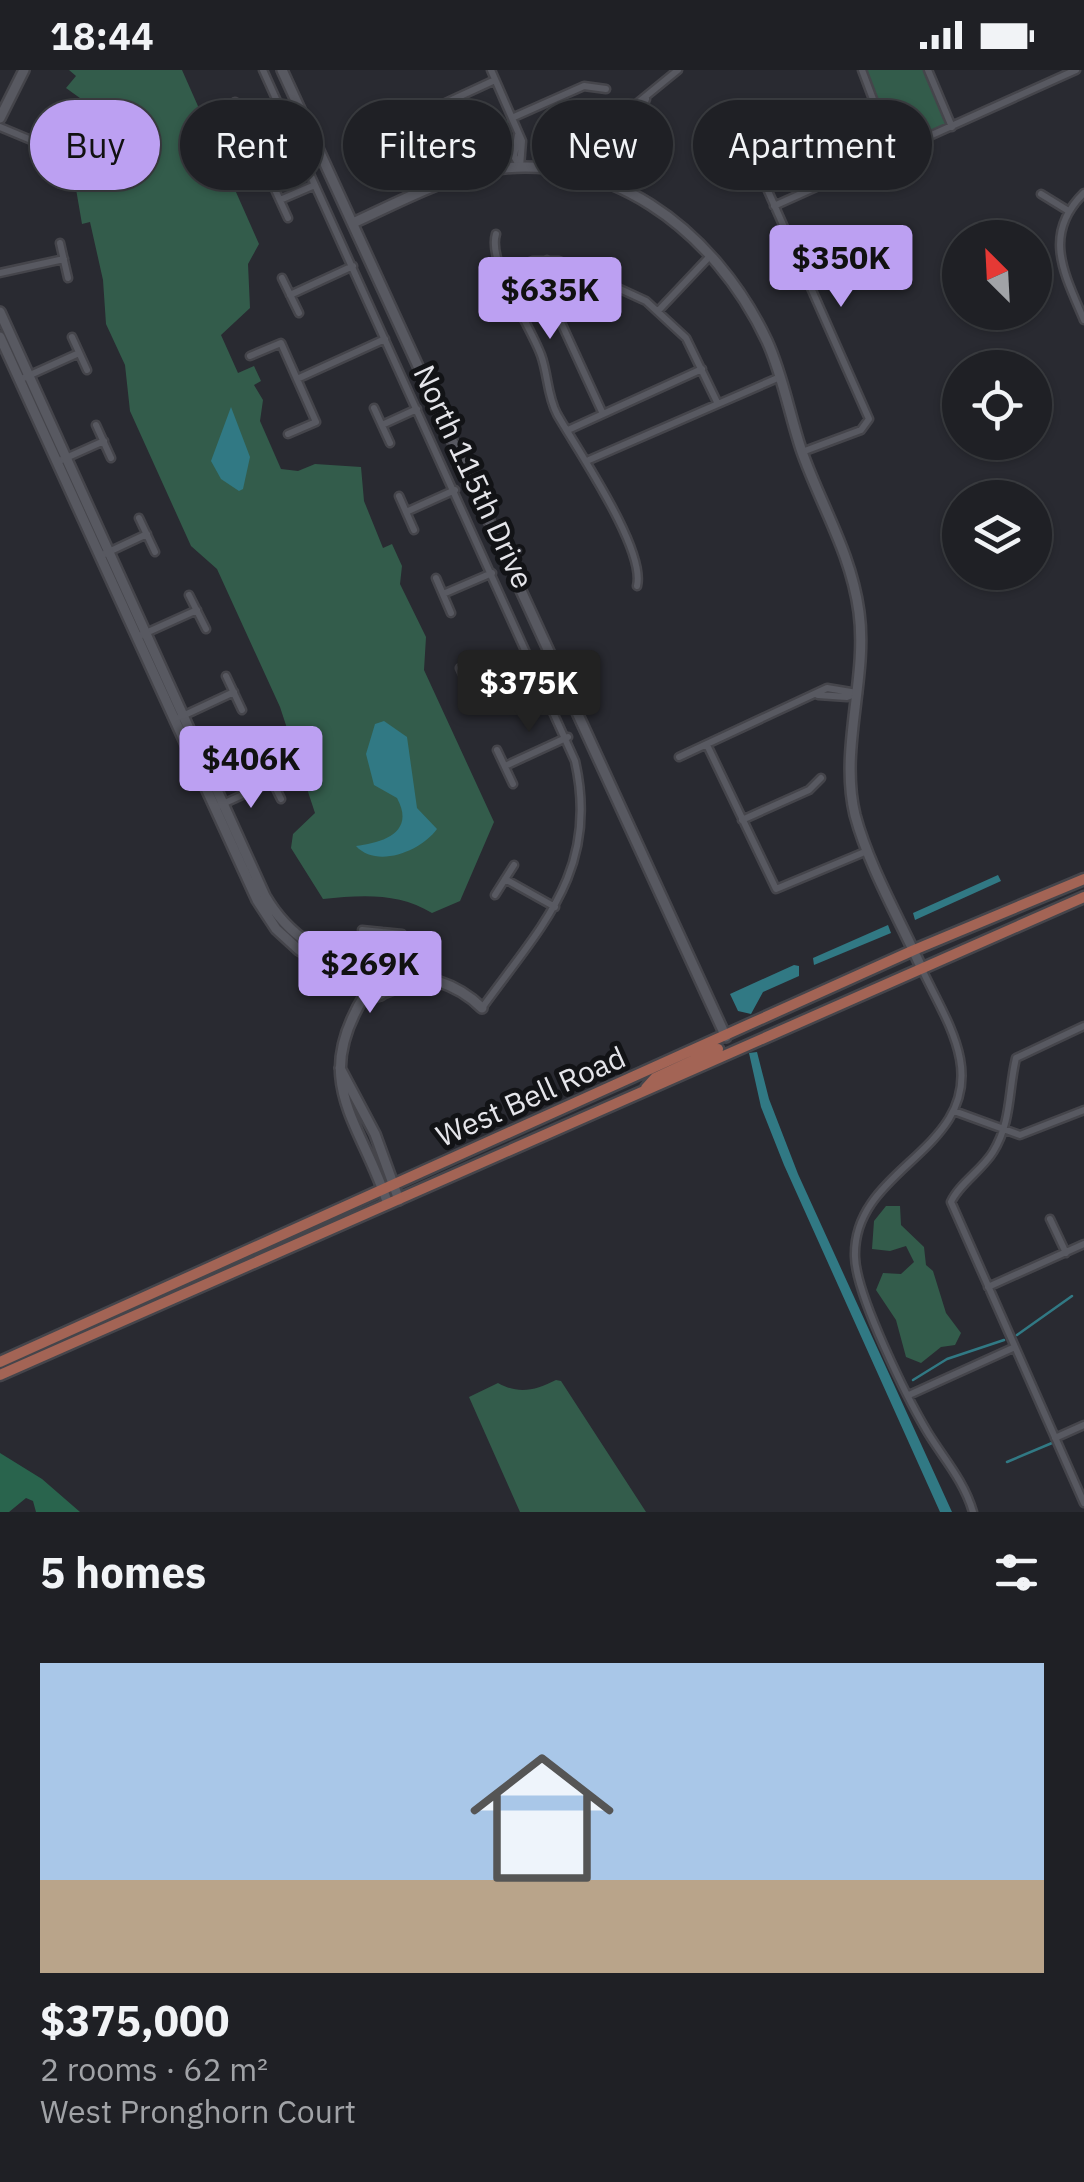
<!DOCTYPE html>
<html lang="en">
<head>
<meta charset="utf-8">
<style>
  :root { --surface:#1f2025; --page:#2c2d32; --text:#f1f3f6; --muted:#a1a3a7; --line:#3c3e42; --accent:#bca0f2 }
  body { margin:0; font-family:"IBM Plex Sans",sans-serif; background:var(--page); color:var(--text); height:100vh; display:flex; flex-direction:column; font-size:38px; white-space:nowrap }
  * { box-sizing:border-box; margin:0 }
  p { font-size:32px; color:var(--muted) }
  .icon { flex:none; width:55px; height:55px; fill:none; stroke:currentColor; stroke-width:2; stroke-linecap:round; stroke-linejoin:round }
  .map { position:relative; height:1442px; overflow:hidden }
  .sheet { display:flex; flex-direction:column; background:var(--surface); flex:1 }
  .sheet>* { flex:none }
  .banner { position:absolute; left:30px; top:30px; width:1025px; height:90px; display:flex; gap:20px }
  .needle { width:65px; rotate:336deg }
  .controls { position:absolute; left:942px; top:150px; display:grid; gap:20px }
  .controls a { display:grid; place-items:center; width:110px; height:110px; border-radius:50%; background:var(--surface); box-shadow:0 2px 8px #0004,0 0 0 2px var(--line); font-size:50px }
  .price { position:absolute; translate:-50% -85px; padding:0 22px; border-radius:10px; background:var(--accent); color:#111; font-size:32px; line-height:65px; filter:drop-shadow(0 2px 5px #0008) }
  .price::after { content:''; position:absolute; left:50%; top:60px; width:30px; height:22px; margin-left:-15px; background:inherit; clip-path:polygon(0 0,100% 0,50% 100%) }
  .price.active { background:#222; color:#fff }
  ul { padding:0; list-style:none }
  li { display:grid; align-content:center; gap:20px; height:530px; padding:0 40px }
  li span { display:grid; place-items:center; height:310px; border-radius:0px; color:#555 }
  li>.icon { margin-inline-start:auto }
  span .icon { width:180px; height:180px; fill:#fffc; stroke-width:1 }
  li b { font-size:42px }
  h2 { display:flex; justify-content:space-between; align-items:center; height:120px; padding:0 40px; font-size:42px }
  .pill { padding:0 35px; border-radius:45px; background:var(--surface); box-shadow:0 2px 8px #0004,0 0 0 2px var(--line); font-size:35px; line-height:90px }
  .pill.active { background:var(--accent); color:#111 }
  .status { display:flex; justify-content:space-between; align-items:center; height:70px; padding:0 50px; background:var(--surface); direction:ltr }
  .status svg { height:28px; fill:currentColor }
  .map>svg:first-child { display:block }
  .green { fill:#335c4b }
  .forest { fill:#29644d }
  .water { fill:#317984 }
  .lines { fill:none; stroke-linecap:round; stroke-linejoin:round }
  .stream { stroke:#317984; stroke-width:2.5 }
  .minor-casing { stroke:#45454b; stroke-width:11 }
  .tertiary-casing { stroke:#45454b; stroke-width:14 }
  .primary-casing { stroke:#45454b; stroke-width:15 }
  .minor { stroke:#585961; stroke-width:6 }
  .tertiary { stroke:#585961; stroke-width:9 }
  .primary { stroke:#a36455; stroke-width:10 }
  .labels { text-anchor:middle; stroke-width:10; stroke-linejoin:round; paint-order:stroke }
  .street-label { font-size:30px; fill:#e5e5ea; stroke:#121316 }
</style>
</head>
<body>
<div class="status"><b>18:44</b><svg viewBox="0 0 49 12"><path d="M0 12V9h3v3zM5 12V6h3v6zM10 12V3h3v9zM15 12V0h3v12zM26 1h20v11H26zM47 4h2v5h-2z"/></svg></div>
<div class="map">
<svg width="1084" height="1442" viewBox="0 0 1084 1442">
  <rect width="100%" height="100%" fill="#292a31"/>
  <path class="green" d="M69 0H182L259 174 248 194 250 238 221 265 238 303 254 296 261 311 254 315 263 330 260 351 281 399 298 401 315 394 361 397 364 431 383 478 392 474 402 496 400 514 426 567 424 600 494 752 460 831 432 843C399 822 360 825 323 829L291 778 293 764 315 743 280 637 217 499 191 476 130 341 125 295 106 254 103 210 90 152 82 154 76 119 86 90 84 31 66 18 76 6Z
    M862 0H928L952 57 893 82Z
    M508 50 509 87 463 96 408 118 394 85 413 77 429 93Z
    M886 1136H900L901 1155 924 1177 926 1195 933 1201 946 1243 961 1263 955 1275 941 1277 921 1293 906 1287 896 1250 876 1220 883 1203 901 1204 914 1192 906 1176 890 1181 872 1179 874 1151Z
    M556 1310 561 1311 646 1442H520L469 1327 498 1313C519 1325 536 1320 556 1310Z"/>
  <path class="forest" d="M0 1383 42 1409 80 1442H36L33 1431 26 1428 9 1442H0Z"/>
  <path class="water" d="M231 337 250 387 243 419 239 421 221 409 211 391Z
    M384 651 407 667 417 738 437 759C421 781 377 799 356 776 382 773 416 763 397 728L374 715 366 684 375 654Z
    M998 805 1001 811 915 850 913 843Z
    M888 855 891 863 814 895 813 888Z
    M794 895 799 896V906L763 922 751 944 738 941 730 924Z
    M757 982 769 1029 798 1104 952 1442H940L784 1095 761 1037 749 983Z"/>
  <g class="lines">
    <path class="stream" d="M1017 1265 1072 1226
      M913 1310 947 1289 1004 1270
      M1007 1392 1052 1373"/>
    <g class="minor-casing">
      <path id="minor" d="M263 0 575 691C600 800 541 856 482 938
        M491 0 522 71 520 97
        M862 0 893 82
        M928 0 952 57
        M235 32 251 66
        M514 47 584 16 606 19
        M242 48 278 32
        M0 57 55 80
        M402 62 413 48 495 10
        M518 65 514 86 519 95
        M753 87 869 349 861 360 802 382
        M48 97 62 61
        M599 108 629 40 678 0
        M610 112 646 29
        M272 113 288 148
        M1084 123C1042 164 1064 203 1084 250
        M1041 124 1067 140
        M280 130 315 115
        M774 136 1076 0
        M496 164C487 192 530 255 541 285 548 304 547 325 557 344 576 378 646 479 637 516
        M60 173 68 208
        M547 190V222L603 344
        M503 202 533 191H559L646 231 686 268 717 332
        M0 203 64 189
        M282 208 299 243
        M290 225 353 196
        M659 240 710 186
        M72 267 87 300
        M250 286 281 273 316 352 288 364
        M297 309 385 269
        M19 310 79 283
        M374 338 390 373
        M96 355 111 388
        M382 355 417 339
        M568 360 702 299
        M589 390 780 307
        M57 392 104 371
        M399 426 414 460
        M406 442 455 420
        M139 448 155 482
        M100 486 147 464
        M436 508 451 543
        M443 524 492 503
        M189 525 206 559
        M137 567 197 540
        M460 598 475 631
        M226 606 242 640
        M467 614 530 586
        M818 625 847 627 858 623
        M174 650 234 622
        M707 675 776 819 867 781
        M497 680 513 714
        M679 687 827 618 857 623
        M264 694 281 729
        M505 696 568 667
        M214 738 273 711
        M742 750 809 720 821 708
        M505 809 555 837
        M495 825 514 795
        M362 860 402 864
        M921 897C934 926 954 957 960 989 977 1082 852 1098 855 1187 856 1225 907 1328 928 1363 944 1389 964 1411 973 1442
        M377 900 382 862
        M1084 956 1016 988C1008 1021 1012 1051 993 1082 982 1100 959 1114 951 1132L1084 1433
        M954 1041 1020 1065 1084 1040
        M1050 1149 1066 1183
        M988 1217 1084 1174
        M909 1325 1015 1277
        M1055 1368 1084 1355"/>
    </g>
    <g class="tertiary-casing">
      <path id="tertiary" d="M282 0 726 967
        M0 48 24 0
        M353 153C393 135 435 112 478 102 605 75 715 160 767 271 783 306 789 343 801 379 820 434 851 482 859 542 868 608 839 679 855 745 869 797 899 848 921 897
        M0 242 265 826C290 869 324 885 369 901
        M0 267 257 830 276 859 299 880 361 913
        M362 913a13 13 0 1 1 26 0a13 13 0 1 1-26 0Z
        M388 911C419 899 459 915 482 938
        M386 922 418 909
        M366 923C310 1012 359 1048 388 1134
        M340 998 375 1064 399 1130"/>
    </g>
    <g class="primary-casing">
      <path id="primary" d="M646 1018 655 1008 718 979
        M0 1292 914 880 1084 809
        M0 1305 1084 827"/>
    </g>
    <use href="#minor" class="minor"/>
    <use href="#tertiary" class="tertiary"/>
    <use href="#primary" class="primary"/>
  </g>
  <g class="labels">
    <g class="street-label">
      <text transform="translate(473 407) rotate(65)" y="10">North 115th Drive</text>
      <text transform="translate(531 1027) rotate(-24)" y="10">West Bell Road</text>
    </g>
  </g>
</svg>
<div class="controls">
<a><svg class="needle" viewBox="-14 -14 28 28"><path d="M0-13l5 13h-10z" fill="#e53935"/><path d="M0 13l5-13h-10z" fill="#a1a3a7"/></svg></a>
<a><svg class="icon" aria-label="locate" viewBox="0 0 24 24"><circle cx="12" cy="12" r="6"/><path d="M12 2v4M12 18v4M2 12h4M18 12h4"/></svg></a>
<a><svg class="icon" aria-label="layers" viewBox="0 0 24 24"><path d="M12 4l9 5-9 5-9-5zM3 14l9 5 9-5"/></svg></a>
</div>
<b class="price" style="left:841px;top:240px">$350K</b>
<b class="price" style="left:550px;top:272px">$635K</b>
<b class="price active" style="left:529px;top:665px">$375K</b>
<b class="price" style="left:251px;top:741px">$406K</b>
<b class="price" style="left:370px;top:946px">$269K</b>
<div class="banner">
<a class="pill active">Buy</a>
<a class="pill">Rent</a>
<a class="pill">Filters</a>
<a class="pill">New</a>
<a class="pill">Apartment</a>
</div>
</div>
<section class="sheet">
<h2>5 homes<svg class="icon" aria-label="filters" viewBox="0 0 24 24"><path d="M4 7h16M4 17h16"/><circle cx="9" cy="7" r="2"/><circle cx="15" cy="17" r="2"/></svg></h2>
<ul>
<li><span style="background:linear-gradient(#a9c7e8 70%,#b9a48a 0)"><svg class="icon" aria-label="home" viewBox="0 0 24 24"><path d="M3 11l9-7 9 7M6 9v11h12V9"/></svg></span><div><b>$375,000</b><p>2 rooms · 62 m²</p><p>West Pronghorn Court</p></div></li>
</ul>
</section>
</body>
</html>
